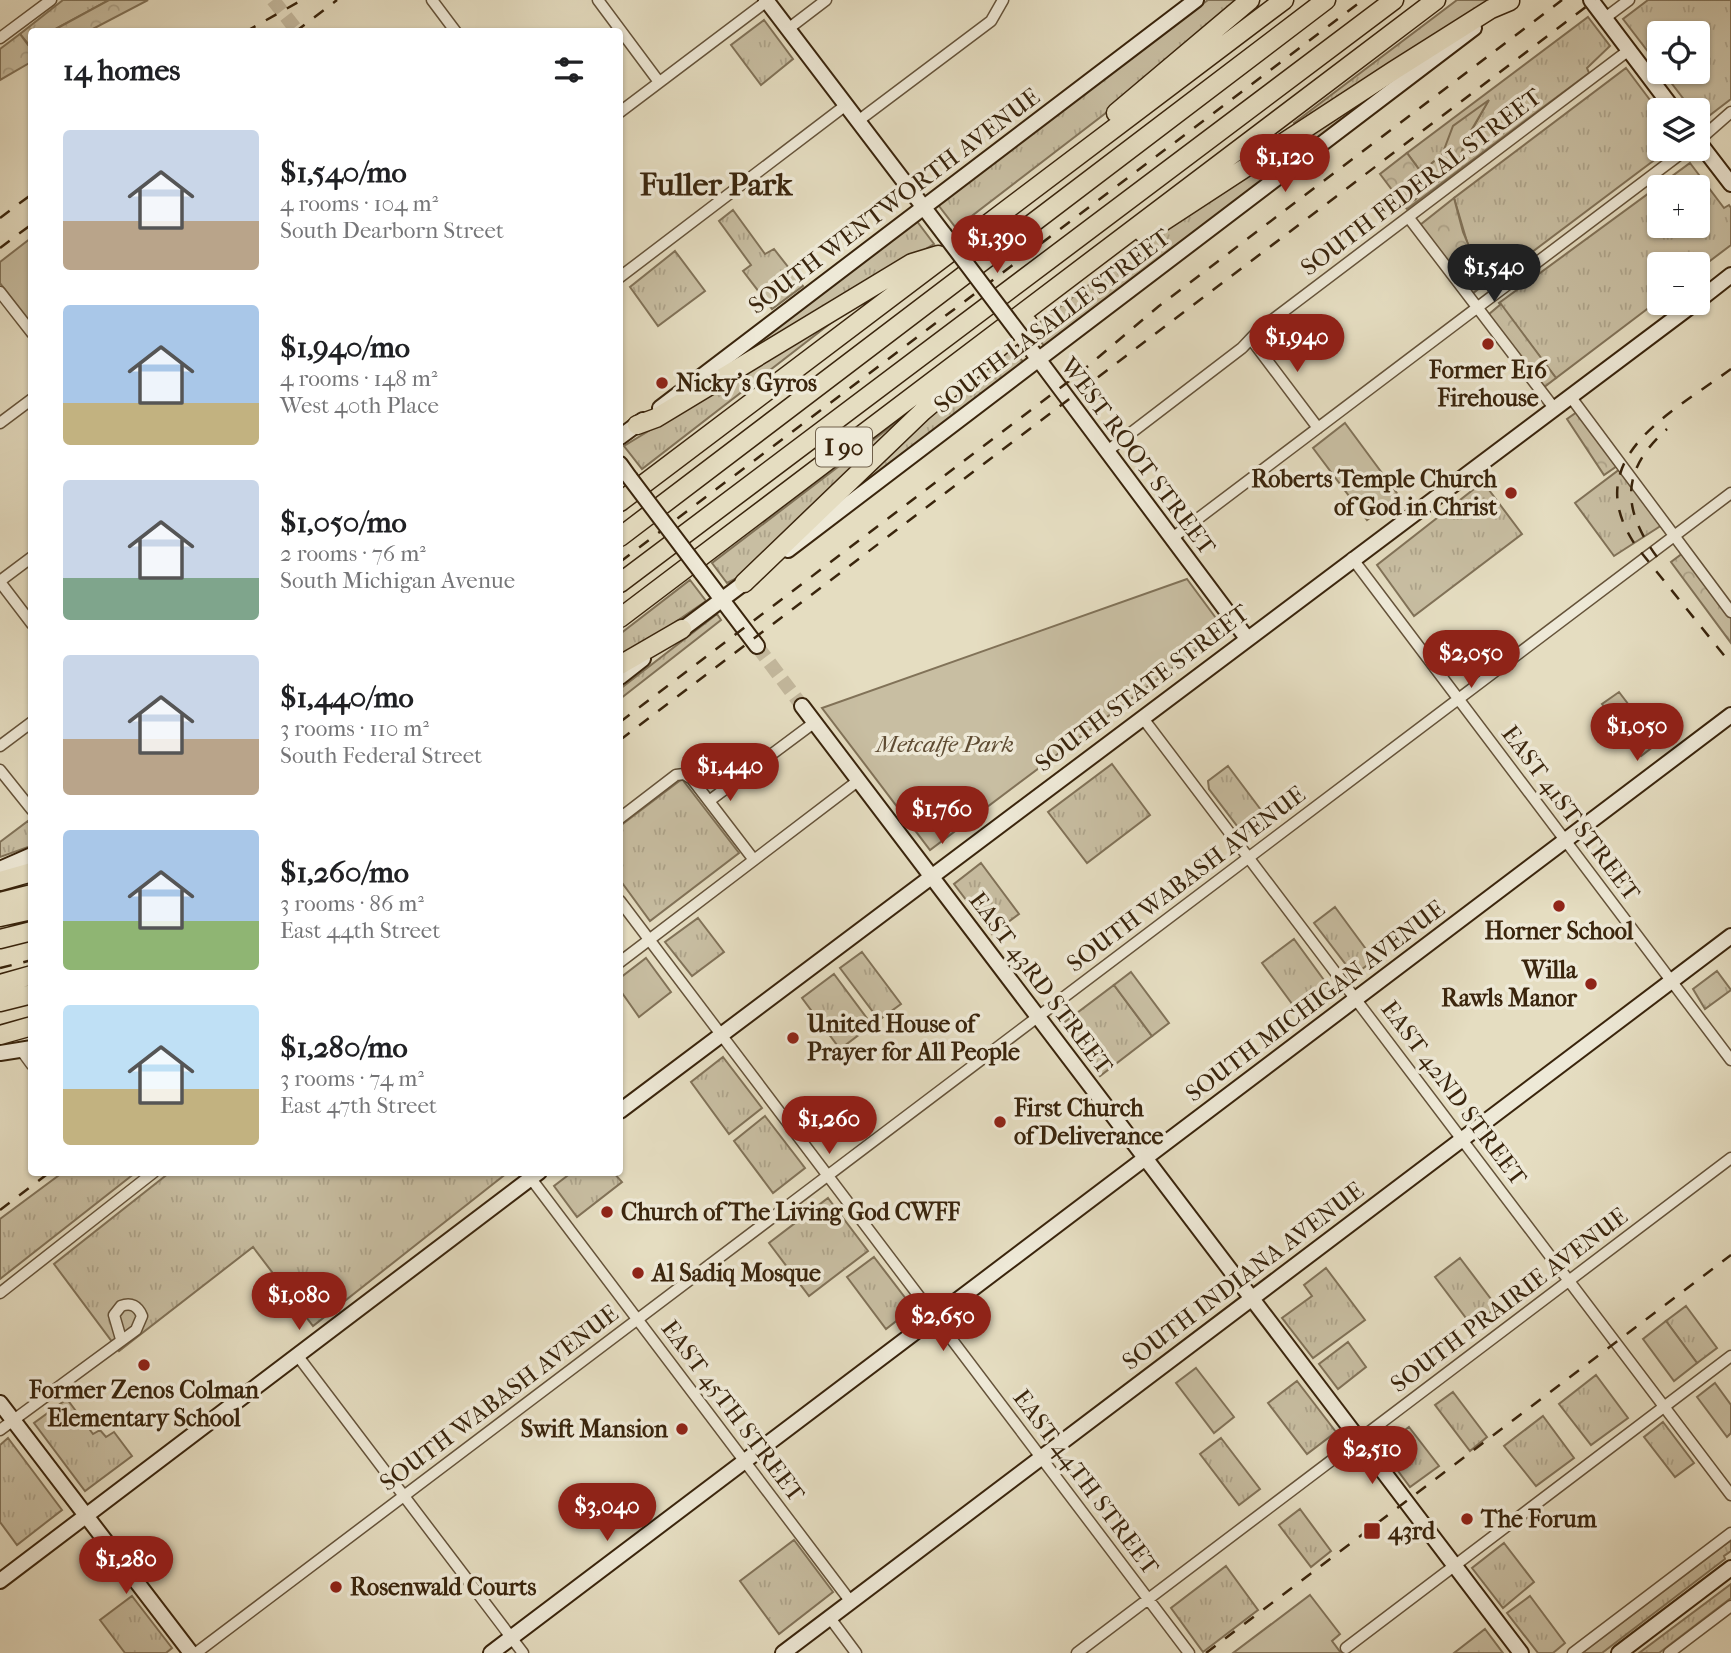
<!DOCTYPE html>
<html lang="en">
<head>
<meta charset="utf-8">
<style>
  :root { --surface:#fff; --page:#f2f2f2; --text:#202124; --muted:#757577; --accent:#8f2418 }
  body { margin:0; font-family:"IM FELL French Canon",serif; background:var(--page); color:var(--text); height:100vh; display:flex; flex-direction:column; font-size:26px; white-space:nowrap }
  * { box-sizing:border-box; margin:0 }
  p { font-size:23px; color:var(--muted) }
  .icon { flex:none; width:38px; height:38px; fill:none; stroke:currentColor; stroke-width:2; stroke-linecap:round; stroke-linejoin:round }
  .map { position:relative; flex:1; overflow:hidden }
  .side { position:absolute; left:28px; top:28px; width:595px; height:1148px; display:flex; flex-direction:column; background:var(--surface); border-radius:7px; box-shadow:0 2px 5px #0004 }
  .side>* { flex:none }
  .fabs { position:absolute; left:1647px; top:21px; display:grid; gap:14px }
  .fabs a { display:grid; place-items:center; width:63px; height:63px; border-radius:7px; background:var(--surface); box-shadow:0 2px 5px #0004; font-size:35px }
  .price { position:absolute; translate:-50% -60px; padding:0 16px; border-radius:24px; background:var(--accent); color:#fff; font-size:23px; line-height:46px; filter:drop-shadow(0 2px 4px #0008) }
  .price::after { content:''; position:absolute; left:50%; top:42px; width:21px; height:16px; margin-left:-10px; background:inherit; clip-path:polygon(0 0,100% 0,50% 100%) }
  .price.selected { background:#222; color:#fff }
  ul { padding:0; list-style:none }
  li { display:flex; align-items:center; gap:21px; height:175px; padding:0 35px }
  li span { display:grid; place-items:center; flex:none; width:196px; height:140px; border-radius:7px; color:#555 }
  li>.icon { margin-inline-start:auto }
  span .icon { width:84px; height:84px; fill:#fffc; stroke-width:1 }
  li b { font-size:30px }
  h2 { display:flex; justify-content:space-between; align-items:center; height:84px; padding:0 35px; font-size:30px }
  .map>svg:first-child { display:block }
  .grass { fill:url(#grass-tufts); stroke:#817258; stroke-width:2; fill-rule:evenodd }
  .forest { fill:url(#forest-crowns); stroke:#817258; stroke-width:2 }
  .green { fill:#c8bea2; stroke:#817258; stroke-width:2 }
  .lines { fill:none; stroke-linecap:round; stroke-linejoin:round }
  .secondary-tunnel { stroke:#c3b89d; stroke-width:14; stroke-dasharray:14 7; stroke-linecap:butt }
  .street-casing { stroke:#65533a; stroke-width:13 }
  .secondary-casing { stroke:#3a250d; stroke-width:18 }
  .highway-casing { stroke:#3a250d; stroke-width:21 }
  .street { stroke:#eee9d7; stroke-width:10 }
  .secondary { stroke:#eee9d7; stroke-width:14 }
  .highway { stroke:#e5ddc1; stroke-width:18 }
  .rail { stroke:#3a250d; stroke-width:2.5; stroke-dasharray:12 12; stroke-linecap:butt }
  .secondary-bridge-casing { stroke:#3a250d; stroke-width:18; stroke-linecap:butt }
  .secondary-bridge { stroke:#eee9d7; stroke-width:14 }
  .poi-dot { fill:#8f2418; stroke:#eee9d7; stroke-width:2.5 }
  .labels { text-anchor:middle; stroke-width:7; stroke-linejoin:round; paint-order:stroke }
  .shield { fill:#eee9d7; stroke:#70604a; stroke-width:2 }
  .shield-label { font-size:23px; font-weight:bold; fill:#3a250d }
  .street-label { font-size:24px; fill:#3a250d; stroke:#eee9d7 }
  .poi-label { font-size:24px; font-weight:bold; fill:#3a250d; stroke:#eee9d7; text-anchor:start }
  .park-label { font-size:24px; font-style:italic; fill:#5e4b32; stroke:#eee9d7 }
  .district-label { font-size:32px; font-weight:bold; fill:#3a250d; stroke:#eee9d7 }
</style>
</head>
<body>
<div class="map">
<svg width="1731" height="1653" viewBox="0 0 1731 1653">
  <defs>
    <pattern id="grass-tufts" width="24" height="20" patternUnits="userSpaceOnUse" patternTransform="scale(1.75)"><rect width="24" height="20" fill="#c8bea2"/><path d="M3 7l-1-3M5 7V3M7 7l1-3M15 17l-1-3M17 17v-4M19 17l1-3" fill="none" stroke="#ada38a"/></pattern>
    <pattern id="forest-crowns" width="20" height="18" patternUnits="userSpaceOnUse" patternTransform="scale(1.75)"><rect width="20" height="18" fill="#c8bea2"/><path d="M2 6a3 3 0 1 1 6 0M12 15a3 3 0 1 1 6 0" fill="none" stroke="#ada38a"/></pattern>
  </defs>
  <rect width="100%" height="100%" fill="#e5ddc1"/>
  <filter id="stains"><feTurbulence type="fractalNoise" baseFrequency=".00286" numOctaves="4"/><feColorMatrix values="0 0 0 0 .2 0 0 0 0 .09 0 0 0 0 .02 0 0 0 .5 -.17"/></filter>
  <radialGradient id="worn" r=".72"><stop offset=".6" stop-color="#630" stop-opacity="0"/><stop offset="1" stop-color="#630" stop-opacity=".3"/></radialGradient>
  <path class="grass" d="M63 0H109L52 31 32 32 29 45 20 34Z
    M1208 0H1242L1154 76 956 228 939 206 940 201Z
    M1457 0H1490L1297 127 1294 123Z
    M1648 0H1731V99L1701 122 1698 110H1692L1663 72H1698V33H1659V66L1623 19Z
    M1588 17 1610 46 1587 68 1589 73 1407 209 1405 207 1457 167 1465 142 1488 101 1442 155 1421 172 1407 153Z
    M764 20 793 59 761 85 731 45Z
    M1440 46 1045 347 1031 329 1174 220Z
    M1626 68 1659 112V149H1669L1487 286 1470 252 1454 198Z
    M1690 163 1724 208 1729 205 1731 208V245L1698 270V264H1659V300L1556 378 1499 303ZM1659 187H1698V226H1659Z
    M733 210 765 254 774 249 803 286 772 309 743 271 751 265 719 221Z
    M916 220 934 244 712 378 710 376Z
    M675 251 705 291 658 326 630 287Z
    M849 309 642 469 624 446Z
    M1010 345 1024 363 806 529Z
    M910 412 737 578 727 583 712 563Z
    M1620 469 1662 525 1614 556 1575 503Z
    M1483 482 1522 534 1414 616 1377 565Z
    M690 580 706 601 620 660V634Z
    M717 614 721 620 620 699V689Z
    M1619 692 1658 743 1641 756 1602 704Z
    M1112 764 1150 815 1087 863 1048 812Z
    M1228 766 1267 818 1244 835 1209 789 1208 781Z
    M682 779 739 853 650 921 620 880V826Z
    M28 821 31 825V846L0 857V842Z
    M981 863 1019 914 992 934 954 884Z
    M1335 907 1374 960 1354 975 1314 923Z
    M698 918 724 952 692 976 665 942Z
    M1294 939 1332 991 1301 1016 1262 963Z
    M862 952 901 1004 879 1020 840 968Z
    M1717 971 1731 990 1705 1009 1693 989Z
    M834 974 872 1025 840 1049 802 998Z
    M1114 985 1152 1036 1100 1076 1061 1025Z
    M723 1057 762 1108 729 1134 691 1082Z
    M765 1116 805 1168 773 1193 734 1141Z
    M62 1173H135L0 1279V1219Z
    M169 1173H507L313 1326 253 1247 119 1351 54 1264Z
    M571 1173H614L622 1182 577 1217 554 1186Z
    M828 1198 868 1251 809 1296 769 1243Z
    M874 1257 913 1308 886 1329 847 1277Z
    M1460 1258 1497 1307 1472 1326 1435 1277Z
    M1326 1268 1365 1320 1313 1358 1282 1318 1312 1296 1304 1285Z
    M1686 1306 1717 1348 1697 1363 1666 1321Z
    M1348 1342 1366 1367 1338 1389 1319 1364Z
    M1596 1375 1628 1418 1591 1445 1559 1404Z
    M1297 1381 1336 1432 1307 1454 1268 1403Z
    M1453 1392 1487 1437 1470 1451 1435 1405Z
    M67 1399 93 1434 100 1430 106 1437 114 1432 132 1456 85 1491 34 1423Z
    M1543 1416 1574 1458 1536 1486 1504 1446Z
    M1663 1422 1694 1463 1675 1477 1644 1437Z
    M1409 1427 1439 1466 1410 1487 1381 1448Z
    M8 1438 62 1510 17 1545 0 1522V1445Z
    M1221 1438 1260 1489 1239 1505 1200 1454Z
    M1300 1509 1331 1551 1311 1567 1279 1525Z
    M794 1540 833 1592 779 1634 740 1581Z
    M1731 1540V1551L1724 1556 1725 1559 1602 1653H1582Z
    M1504 1543 1534 1582 1503 1608 1472 1568Z
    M1226 1566 1258 1610 1203 1652 1171 1608Z
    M1731 1584V1598L1659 1653H1639Z
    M132 1596 172 1648 166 1653H125L100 1620Z
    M1530 1596 1565 1643 1553 1653H1538L1507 1613Z
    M1485 1629 1503 1653H1454Z"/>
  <path class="forest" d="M109 0H148L89 31H52Z
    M20 34 28 45 31 43V62L0 80V49Z
    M1489 100 1465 141 1457 167 1405 207 1380 174 1407 153 1421 172 1442 155 1453 126Z
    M1454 198 1463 232 1485 284 1472 294 1420 225Z
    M1501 304 1556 378 1543 388 1488 315Z
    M1577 412 1617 466 1604 475 1567 419Z
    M1683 553 1731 616V643L1671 562Z"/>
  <path class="green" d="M31 238V317L28 320 0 283V262Z
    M1345 423 1399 496 1367 520 1313 448Z
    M1187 579 1224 629 930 850 822 708Z
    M646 958 671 992 639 1017 620 990V978Z
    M1131 972 1169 1023 1152 1036 1114 985Z
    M1666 1321 1697 1363 1674 1381 1643 1339Z
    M1196 1368 1234 1417 1214 1433 1176 1383Z
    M1715 1383 1731 1405V1433L1727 1437 1697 1397Z
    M1310 1595 1340 1634 1332 1641 1341 1653H1233Z"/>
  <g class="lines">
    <path class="secondary-tunnel" d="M273 0 298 32
      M757 646 802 706"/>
    <g class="street-casing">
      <path id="street" d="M432 0 456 32
        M598 0 659 82
        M1605 18 1629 0
        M788 29 826 0
        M0 38 51 0
        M620 112 767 1
        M858 121 991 21 1003 0
        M1698 141 1731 112
        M1409 218 1554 408
        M620 277 846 105
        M0 292 32 333
        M1251 339 1318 428
        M1570 396 1731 612
        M0 423 32 399
        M1106 452 1242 348 1259 330 1629 50
        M1171 539 1687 149
        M1352 558 1731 1060
        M0 581 32 557
        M0 582 32 624
        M1142 717 1731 1495
        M0 746 32 722
        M0 770 32 810
        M709 801 815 722
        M620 818 676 775 684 774 692 779 754 860
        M620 901 1189 1653
        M620 962 859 780
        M21 1050 32 1065
        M526 1172 851 1602
        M0 1293 154 1172
        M297 1355 523 1653
        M0 1430 136 1330 142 1316C138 1306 131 1302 121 1306L114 1315 121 1339
        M830 1618 856 1653
        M1346 1648 1731 1356
        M196 1653 1731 493
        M1077 1653 1731 1158
        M1573 1653 1731 1533
        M1669 1653 1731 1606"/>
    </g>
    <g class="secondary-casing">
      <path id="secondary" d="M766 0 944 234
        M1591 0 1674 110
        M1698 141 1731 184
        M1698 301 1731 275
        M1021 336 1246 637
        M660 408 1196 0
        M620 437 643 420
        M620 464 630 478
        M788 550 1474 28
        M701 572 757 646
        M676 634 752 577
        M620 677 643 659
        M802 706 1521 1653
        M0 869 32 855
        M0 1053 32 1048
        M620 1111 1695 303
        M0 1403 191 1653
        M0 1581 539 1172
        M491 1653 1731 715
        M783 1653 1731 936
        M1619 1653 1731 1568"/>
    </g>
    <g class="highway-casing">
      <path id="highway" d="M1116 113 1250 0
        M1144 234 1393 71 1491 9 1510 1
        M637 425 656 418 912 263 938 255
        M620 502 1284 0
        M620 537 1326 0
        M620 583 1394 0
        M744 583 923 411 1028 323
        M620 618 1436 0
        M620 665 682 629
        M0 881 32 872
        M0 902 32 894
        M0 917 32 910
        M0 939 32 931
        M0 984 32 975
        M0 1002 32 994
        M0 1035 32 1026"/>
    </g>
    <use href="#street" class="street"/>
    <use href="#secondary" class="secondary"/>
    <use href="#highway" class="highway"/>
    <path class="rail" d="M245 32 302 0
      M295 32 337 0
      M0 218 32 194
      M0 248 32 224
      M1731 369C1670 414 1577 459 1636 546L1731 664
      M1657 557C1621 508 1621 470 1667 429
      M620 562 1363 0
      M620 722 1081 372 1159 306 1562 0
      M620 740 1595 0
      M0 968 32 960
      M0 1210 50 1172
      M1206 1653 1731 1255"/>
    <g class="secondary-bridge-casing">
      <path id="secondary-bridge" d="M944 234 1021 336
        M630 478 701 572"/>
    </g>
    <use href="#secondary-bridge" class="secondary-bridge"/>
  </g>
  <g class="poi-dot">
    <circle cx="1488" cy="344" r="7"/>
    <circle cx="662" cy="383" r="7"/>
    <circle cx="1511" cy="493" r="7"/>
    <circle cx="1559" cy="906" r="7"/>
    <circle cx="1591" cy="984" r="7"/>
    <circle cx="793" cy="1038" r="7"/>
    <circle cx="1000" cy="1122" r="7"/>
    <circle cx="607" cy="1212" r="7"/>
    <circle cx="638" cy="1273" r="7"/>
    <circle cx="144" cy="1365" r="7"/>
    <circle cx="682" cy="1429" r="7"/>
    <circle cx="1467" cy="1519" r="7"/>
    <rect x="1363" y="1522" width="18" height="18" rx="3.5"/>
    <circle cx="336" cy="1587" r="7"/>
  </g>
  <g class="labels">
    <rect class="shield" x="816" y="427.5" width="56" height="39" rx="5"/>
    <g class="shield-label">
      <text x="844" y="455">I 90</text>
    </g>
    <g class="street-label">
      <text transform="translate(1421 182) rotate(-37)" y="8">SOUTH FEDERAL STREET</text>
      <text transform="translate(894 201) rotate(-37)" y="8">SOUTH WENTWORTH AVENUE</text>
      <text transform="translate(1052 321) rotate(-37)" y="8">SOUTH LASALLE STREET</text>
      <text transform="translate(1138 456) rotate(53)" y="8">WEST ROOT STREET</text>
      <text transform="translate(1142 688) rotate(-37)" y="8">SOUTH STATE STREET</text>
      <text transform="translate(1571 813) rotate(53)" y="8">EAST 41ST STREET</text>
      <text transform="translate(1186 879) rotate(-37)" y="8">SOUTH WABASH AVENUE</text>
      <text transform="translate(1041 983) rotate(53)" y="8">EAST 43RD STREET</text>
      <text transform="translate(1315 1001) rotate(-37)" y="8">SOUTH MICHIGAN AVENUE</text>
      <text transform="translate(1454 1093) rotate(53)" y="8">EAST 42ND STREET</text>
      <text transform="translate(1243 1276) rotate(-37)" y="8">SOUTH INDIANA AVENUE</text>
      <text transform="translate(1509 1300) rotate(-37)" y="8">SOUTH PRAIRIE AVENUE</text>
      <text transform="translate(499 1398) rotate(-37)" y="8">SOUTH WABASH AVENUE</text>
      <text transform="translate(733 1411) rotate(53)" y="8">EAST 45TH STREET</text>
      <text transform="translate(1086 1482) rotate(53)" y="8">EAST 44TH STREET</text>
    </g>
    <g class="poi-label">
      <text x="1488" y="378" text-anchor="middle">Former E16<tspan x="1488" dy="28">Firehouse</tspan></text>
      <text x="676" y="391">Nicky's Gyros</text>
      <text x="1497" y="487" text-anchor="end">Roberts Temple Church<tspan x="1497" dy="28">of God in Christ</tspan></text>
      <text x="1559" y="939" text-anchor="middle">Horner School</text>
      <text x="1577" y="978" text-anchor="end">Willa<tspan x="1577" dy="28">Rawls Manor</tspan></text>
      <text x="807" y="1032">United House of<tspan x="807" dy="28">Prayer for All People</tspan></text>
      <text x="1014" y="1116">First Church<tspan x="1014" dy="28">of Deliverance</tspan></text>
      <text x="621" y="1220">Church of The Living God CWFF</text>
      <text x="652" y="1281">Al Sadiq Mosque</text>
      <text x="144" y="1398" text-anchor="middle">Former Zenos Colman<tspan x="144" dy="28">Elementary School</tspan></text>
      <text x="668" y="1437" text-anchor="end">Swift Mansion</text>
      <text x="1481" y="1527">The Forum</text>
      <text x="1388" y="1539">43rd</text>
      <text x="350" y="1595">Rosenwald Courts</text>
    </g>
    <g class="park-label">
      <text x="945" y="752">Metcalfe Park</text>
    </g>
    <g class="district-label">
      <text x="716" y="195">Fuller Park</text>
    </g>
  </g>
  <rect width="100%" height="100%" filter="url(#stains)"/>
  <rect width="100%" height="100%" fill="url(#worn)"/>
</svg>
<div class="fabs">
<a><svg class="icon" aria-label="locate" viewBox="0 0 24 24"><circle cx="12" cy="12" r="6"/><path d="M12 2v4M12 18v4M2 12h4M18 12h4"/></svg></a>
<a><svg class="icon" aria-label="layers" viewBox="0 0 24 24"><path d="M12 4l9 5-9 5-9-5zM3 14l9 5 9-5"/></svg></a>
<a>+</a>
<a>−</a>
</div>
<b class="price" style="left:1285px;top:194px">$1,120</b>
<b class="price" style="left:997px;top:275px">$1,390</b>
<b class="price selected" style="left:1494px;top:304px">$1,540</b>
<b class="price" style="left:1297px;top:374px">$1,940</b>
<b class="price" style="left:1471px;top:690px">$2,050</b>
<b class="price" style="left:1637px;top:763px">$1,050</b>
<b class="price" style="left:730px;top:803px">$1,440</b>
<b class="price" style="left:942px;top:846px">$1,760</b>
<b class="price" style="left:829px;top:1156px">$1,260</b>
<b class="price" style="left:299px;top:1332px">$1,080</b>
<b class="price" style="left:943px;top:1353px">$2,650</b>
<b class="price" style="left:1372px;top:1486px">$2,510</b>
<b class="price" style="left:607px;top:1543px">$3,040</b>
<b class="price" style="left:126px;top:1596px">$1,280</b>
<section class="side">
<h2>14 homes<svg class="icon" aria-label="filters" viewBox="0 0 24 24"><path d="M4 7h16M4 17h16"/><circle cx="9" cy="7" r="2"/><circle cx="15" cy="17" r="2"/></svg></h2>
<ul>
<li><span style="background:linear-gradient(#c9d6e8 65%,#b9a48a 0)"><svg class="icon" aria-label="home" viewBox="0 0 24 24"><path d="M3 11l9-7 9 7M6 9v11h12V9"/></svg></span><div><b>$1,540/mo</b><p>4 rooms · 104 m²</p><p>South Dearborn Street</p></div></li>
<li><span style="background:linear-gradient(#a9c7e8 70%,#c2b280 0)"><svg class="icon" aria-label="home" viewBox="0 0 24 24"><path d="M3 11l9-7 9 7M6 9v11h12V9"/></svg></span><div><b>$1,940/mo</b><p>4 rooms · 148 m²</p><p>West 40th Place</p></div></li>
<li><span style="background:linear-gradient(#c9d6e8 70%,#7fa58c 0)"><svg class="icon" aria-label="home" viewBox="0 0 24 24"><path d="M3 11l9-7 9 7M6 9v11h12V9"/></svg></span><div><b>$1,050/mo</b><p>2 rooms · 76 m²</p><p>South Michigan Avenue</p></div></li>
<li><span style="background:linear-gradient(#c9d6e8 60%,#b9a48a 0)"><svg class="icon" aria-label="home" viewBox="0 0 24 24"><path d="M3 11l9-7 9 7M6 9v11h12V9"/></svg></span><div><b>$1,440/mo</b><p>3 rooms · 110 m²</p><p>South Federal Street</p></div></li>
<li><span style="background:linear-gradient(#a9c7e8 65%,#8fb573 0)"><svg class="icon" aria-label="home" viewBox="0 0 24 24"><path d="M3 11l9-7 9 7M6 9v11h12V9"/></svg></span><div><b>$1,260/mo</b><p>3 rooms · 86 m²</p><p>East 44th Street</p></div></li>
<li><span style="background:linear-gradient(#bfe0f5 60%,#c2b280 0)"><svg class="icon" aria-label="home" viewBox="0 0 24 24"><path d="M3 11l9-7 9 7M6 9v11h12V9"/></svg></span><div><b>$1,280/mo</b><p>3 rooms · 74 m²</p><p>East 47th Street</p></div></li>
</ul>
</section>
</div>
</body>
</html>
